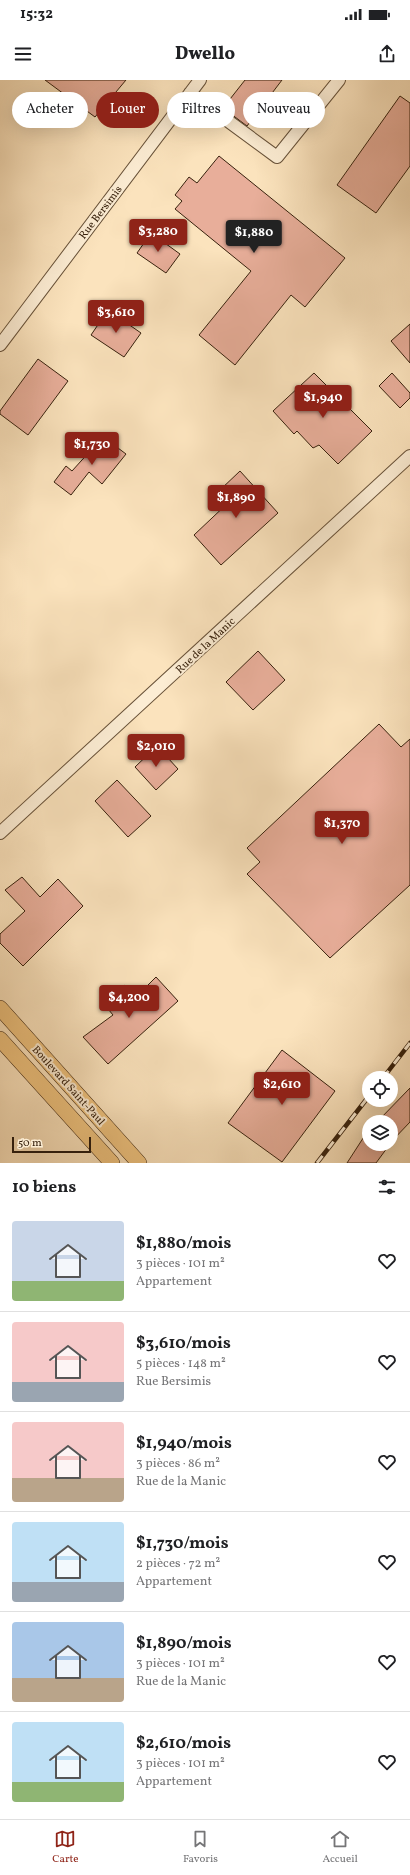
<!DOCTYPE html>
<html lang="fr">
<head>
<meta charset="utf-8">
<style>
  :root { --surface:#fff; --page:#f2f2f2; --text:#202124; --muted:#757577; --line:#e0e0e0; --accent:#8f2418 }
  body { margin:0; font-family:Vollkorn,serif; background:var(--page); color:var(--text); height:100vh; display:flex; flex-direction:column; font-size:15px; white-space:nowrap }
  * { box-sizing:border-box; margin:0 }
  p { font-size:13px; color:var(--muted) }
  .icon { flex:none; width:22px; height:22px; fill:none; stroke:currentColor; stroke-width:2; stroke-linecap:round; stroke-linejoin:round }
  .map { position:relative; height:1083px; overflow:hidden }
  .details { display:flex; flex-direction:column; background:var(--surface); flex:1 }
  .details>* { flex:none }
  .top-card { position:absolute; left:12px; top:12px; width:386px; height:36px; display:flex; gap:8px }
  .controls { position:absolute; left:362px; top:991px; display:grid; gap:8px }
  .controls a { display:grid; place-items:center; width:36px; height:36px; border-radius:50%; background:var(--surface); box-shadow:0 4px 16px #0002; font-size:20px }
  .scale { position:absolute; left:12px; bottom:10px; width:79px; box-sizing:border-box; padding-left:4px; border:2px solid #37210d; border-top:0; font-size:11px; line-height:14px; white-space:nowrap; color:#37210d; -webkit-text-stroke:3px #fcedd4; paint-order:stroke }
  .price { position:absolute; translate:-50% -34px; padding:0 9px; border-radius:4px; background:var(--accent); color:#fff; font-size:13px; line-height:26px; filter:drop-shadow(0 1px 2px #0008) }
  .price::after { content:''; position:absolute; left:50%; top:24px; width:12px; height:9px; margin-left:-6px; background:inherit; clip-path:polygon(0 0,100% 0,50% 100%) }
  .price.active { background:#222; color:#fff }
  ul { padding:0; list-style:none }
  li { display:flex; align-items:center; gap:12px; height:100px; padding:0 12px }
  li+li { border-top:1px solid var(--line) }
  li span { display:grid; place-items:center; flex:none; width:112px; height:80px; border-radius:4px; color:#555 }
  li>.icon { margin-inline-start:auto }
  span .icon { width:48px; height:48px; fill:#fffc; stroke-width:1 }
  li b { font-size:17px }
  h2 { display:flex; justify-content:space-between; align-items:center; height:48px; padding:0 12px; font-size:17px }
  .chip { padding:0 14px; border-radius:18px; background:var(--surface); box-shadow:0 4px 16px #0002; font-size:14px; line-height:36px }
  .chip.active { background:var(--accent); color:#fff }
  .status { display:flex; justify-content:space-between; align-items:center; height:28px; padding:0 20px; background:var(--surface); direction:ltr }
  .status svg { height:11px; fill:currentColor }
  header { display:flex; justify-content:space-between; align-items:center; height:52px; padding:0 12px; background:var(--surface); font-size:18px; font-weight:800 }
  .tab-bar { display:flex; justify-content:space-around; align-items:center; height:56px; border-top:1px solid var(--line); background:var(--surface); font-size:11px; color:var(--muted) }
  .tab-bar a { display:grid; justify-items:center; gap:2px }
  .tab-bar .active { color:var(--accent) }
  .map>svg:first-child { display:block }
  .building { fill:#e8ae9a; stroke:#37210d }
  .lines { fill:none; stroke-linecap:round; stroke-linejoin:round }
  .minor-casing { stroke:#685239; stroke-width:14 }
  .major-casing { stroke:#37210d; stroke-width:16 }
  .minor { stroke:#fcedd4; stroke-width:12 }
  .major { stroke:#eec27e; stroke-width:15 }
  .rail-casing { stroke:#37210d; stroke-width:4.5 }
  .rail { stroke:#fcedd4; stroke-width:3; stroke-dasharray:9; stroke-linecap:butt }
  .labels { text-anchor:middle; stroke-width:4; stroke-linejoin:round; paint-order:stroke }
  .street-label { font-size:11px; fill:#37210d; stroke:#fcedd4 }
</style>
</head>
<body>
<div class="status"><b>15:32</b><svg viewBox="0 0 49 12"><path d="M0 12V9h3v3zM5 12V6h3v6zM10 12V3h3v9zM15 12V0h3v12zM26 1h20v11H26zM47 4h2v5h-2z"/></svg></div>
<header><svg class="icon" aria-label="menu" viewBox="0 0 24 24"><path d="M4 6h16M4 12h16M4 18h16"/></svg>Dwello<svg class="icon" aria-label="share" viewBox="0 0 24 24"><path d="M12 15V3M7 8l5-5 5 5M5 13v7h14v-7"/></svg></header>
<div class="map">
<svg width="410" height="1083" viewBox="0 0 410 1083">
  <rect width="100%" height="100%" fill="#fbe3bd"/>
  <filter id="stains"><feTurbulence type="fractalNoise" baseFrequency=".005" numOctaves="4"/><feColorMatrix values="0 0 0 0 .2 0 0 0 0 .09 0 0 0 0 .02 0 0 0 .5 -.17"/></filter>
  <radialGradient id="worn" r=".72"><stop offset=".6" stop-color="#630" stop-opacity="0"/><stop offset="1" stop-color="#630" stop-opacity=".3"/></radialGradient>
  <path class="building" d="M45 0H126L95 37Z
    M245 0H282L247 46 223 28Z
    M400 16 410 23V86L376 133 337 105Z
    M219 76 345 178 305 227 291 215 235 285 199 255 251 191 175 129 182 121 175 115 189 97 197 103Z
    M151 153 180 174 166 193 137 173Z
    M108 230 141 253 124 277 91 255Z
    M410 244V283L391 261Z
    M38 279 68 301 28 355 0 334V331Z
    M314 293 372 351 338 384 319 365 313 368 297 351 294 354 273 331Z
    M392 293 410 313V318L400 328 379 306Z
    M102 356 126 374 102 404 89 392 71 415 54 402 66 386 72 391 91 370 92 371Z
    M240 391 278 433 221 485 194 455 230 421 220 410Z
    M258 571 285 600 253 630 226 602Z
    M379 644 401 667 410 659V805L330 878 247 794 260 782 247 768Z
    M157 666 178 689 156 710 135 687Z
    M117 700 151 736 128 757 95 721Z
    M22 797 40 817 58 799 83 826 23 886 0 863V854L25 831 5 810Z
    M156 897 178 921 108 984 83 957 113 935 104 924 125 905 136 917Z
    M282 970 335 1011 282 1082 228 1043Z
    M410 1008V1042L391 1062V1042H377Z
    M369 1049V1064H390L376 1083H347Z"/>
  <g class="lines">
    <g class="minor-casing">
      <path id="minor" d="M190 13 277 77 339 0
        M0 265 200 0
        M0 753 410 376"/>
    </g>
    <g class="major-casing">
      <path id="major" d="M0 928 139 1083
        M0 959 112 1083"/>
    </g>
    <use href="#minor" class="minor"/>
    <use href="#major" class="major"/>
    <g class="rail-casing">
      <path id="rail" d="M383 998 410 963
        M317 1083 369 1016"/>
    </g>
    <use href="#rail" class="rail"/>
  </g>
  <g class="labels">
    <g class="street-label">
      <text transform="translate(100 132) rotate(-53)" y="4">Rue Bersimis</text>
      <text transform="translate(205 565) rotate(-43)" y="4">Rue de la Manic</text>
      <text transform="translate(69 1005) rotate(48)" y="4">Boulevard Saint-Paul</text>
    </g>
  </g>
  <rect width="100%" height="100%" filter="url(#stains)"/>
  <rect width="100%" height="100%" fill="url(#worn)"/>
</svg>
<div class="controls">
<a><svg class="icon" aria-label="locate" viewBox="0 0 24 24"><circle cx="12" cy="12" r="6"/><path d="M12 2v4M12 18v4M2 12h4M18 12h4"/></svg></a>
<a><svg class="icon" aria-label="layers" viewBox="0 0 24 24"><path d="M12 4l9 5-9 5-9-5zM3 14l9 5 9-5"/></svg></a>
</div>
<div class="scale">50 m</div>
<b class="price" style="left:158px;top:173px">$3,280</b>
<b class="price active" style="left:254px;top:174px">$1,880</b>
<b class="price" style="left:116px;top:254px">$3,610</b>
<b class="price" style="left:323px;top:339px">$1,940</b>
<b class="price" style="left:92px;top:386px">$1,730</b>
<b class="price" style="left:236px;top:439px">$1,890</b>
<b class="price" style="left:156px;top:688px">$2,010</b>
<b class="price" style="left:342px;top:765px">$1,370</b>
<b class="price" style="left:129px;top:939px">$4,200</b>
<b class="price" style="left:282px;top:1026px">$2,610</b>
<div class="top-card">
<a class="chip">Acheter</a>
<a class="chip active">Louer</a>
<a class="chip">Filtres</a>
<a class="chip">Nouveau</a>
</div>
</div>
<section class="details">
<h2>10 biens<svg class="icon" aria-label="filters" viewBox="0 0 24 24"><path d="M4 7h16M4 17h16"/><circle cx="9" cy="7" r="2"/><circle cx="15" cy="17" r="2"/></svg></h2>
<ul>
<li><span style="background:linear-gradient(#c9d6e8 75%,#8fb573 0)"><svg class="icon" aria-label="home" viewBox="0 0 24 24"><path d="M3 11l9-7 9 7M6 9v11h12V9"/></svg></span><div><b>$1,880/mois</b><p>3 pièces · 101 m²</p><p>Appartement</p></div><svg class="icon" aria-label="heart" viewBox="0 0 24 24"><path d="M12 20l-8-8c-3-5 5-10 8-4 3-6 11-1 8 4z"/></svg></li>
<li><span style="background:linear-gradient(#f6c9c9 75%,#9aa5b1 0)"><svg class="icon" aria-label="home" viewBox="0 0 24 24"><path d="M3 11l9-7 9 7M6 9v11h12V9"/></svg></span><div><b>$3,610/mois</b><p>5 pièces · 148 m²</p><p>Rue Bersimis</p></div><svg class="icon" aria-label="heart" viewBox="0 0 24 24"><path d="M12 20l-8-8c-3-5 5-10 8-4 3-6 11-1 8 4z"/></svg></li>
<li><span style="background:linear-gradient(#f6c9c9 70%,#b9a48a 0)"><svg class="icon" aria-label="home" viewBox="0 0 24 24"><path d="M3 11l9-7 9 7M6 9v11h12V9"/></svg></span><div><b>$1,940/mois</b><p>3 pièces · 86 m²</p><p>Rue de la Manic</p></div><svg class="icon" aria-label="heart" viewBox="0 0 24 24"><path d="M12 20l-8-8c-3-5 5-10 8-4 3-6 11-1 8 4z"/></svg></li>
<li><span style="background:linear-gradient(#bfe0f5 75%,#9aa5b1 0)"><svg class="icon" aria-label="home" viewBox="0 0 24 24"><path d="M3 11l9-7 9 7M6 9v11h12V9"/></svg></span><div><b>$1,730/mois</b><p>2 pièces · 72 m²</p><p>Appartement</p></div><svg class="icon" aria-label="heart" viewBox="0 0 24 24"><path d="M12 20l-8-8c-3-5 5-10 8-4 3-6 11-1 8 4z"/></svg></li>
<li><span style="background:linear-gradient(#a9c7e8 70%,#b9a48a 0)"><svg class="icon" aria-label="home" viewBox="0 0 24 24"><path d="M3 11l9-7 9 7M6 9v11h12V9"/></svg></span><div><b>$1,890/mois</b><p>3 pièces · 101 m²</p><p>Rue de la Manic</p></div><svg class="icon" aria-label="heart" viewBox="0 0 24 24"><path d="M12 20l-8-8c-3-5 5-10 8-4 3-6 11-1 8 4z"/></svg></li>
<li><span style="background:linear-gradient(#bfe0f5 75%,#8fb573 0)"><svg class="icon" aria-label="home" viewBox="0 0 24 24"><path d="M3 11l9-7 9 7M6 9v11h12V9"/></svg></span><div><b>$2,610/mois</b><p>3 pièces · 101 m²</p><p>Appartement</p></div><svg class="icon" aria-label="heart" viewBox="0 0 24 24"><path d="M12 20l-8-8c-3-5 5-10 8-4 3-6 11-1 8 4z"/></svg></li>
</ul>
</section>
<nav class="tab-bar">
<a class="active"><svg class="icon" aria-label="map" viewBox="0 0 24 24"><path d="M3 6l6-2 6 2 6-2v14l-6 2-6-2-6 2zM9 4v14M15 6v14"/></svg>Carte</a>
<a><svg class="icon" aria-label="saved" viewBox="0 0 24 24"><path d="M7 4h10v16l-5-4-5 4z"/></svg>Favoris</a>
<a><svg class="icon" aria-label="home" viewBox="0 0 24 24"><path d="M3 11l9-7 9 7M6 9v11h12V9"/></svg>Accueil</a>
</nav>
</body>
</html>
